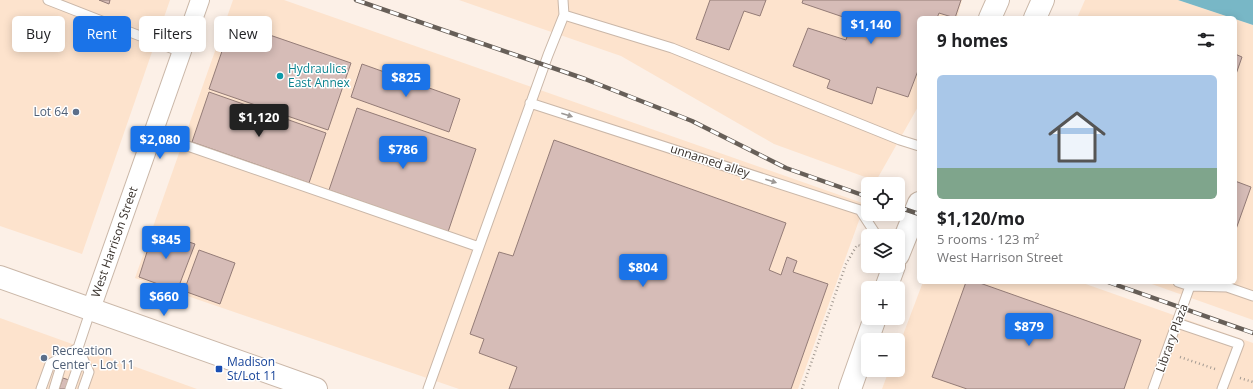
<!DOCTYPE html>
<html lang="en">
<head>
<meta charset="utf-8">
<style>
  :root { --surface:#fff; --page:#f6f6f6; --text:#202124; --muted:#757577; --accent:#1a73e8 }
  body { margin:0; font-family:"Open Sans",sans-serif; background:var(--page); color:var(--text); height:100vh; display:flex; flex-direction:column; font-size:15px; white-space:nowrap }
  * { box-sizing:border-box; margin:0 }
  p { font-size:13px; color:var(--muted) }
  .icon { flex:none; width:22px; height:22px; fill:none; stroke:currentColor; stroke-width:2; stroke-linecap:round; stroke-linejoin:round }
  .map { position:relative; flex:1; overflow:hidden }
  .sheet { position:absolute; left:917px; top:16px; width:320px; height:268px; display:flex; flex-direction:column; background:var(--surface); border-radius:6px; box-shadow:0 2px 10px #0003 }
  .sheet>* { flex:none }
  .guide { position:absolute; left:12px; top:16px; width:380px; height:36px; display:flex; gap:8px }
  .tools { position:absolute; left:861px; top:177px; display:grid; gap:8px }
  .tools a { display:grid; place-items:center; width:44px; height:44px; border-radius:6px; background:var(--surface); box-shadow:0 2px 10px #0003; font-size:20px }
  .price { position:absolute; translate:-50% -34px; padding:0 9px; border-radius:4px; background:var(--accent); color:#fff; font-size:13px; line-height:26px; filter:drop-shadow(0 1px 2px #0008) }
  .price::after { content:''; position:absolute; left:50%; top:24px; width:12px; height:9px; margin-left:-6px; background:inherit; clip-path:polygon(0 0,100% 0,50% 100%) }
  .price.selected { background:#222; color:#fff }
  ul { padding:0; list-style:none }
  li { display:grid; align-content:center; gap:8px; height:212px; padding:0 20px }
  li span { display:grid; place-items:center; height:124px; border-radius:6px; color:#555 }
  li>.icon { margin-inline-start:auto }
  span .icon { width:72px; height:72px; fill:#fffc; stroke-width:1 }
  li b { font-size:17px }
  h2 { display:flex; justify-content:space-between; align-items:center; height:48px; padding:0 20px; font-size:17px }
  .chip { padding:0 14px; border-radius:6px; background:var(--surface); box-shadow:0 2px 10px #0003; font-size:14px; line-height:36px }
  .chip.selected { background:var(--accent); color:#fff }
  .map>svg:first-child { display:block }
  .built { fill:#fde3cd }
  .water { fill:#78b7c6 }
  .building { fill:#d6bcb7; stroke:#947c77 }
  .lines { fill:none; stroke-linecap:round; stroke-linejoin:round }
  .lane-casing { stroke:#cab7a8; stroke-width:11 }
  .street-casing { stroke:#cab7a8; stroke-width:20 }
  .secondary-casing { stroke:#cab7a8; stroke-width:24 }
  .primary-casing { stroke:#cab7a8; stroke-width:24 }
  .path { stroke:#a39a92; stroke-width:2.5; stroke-dasharray:1 3; stroke-linecap:butt }
  .lane { stroke:#fff; stroke-width:9 }
  .street { stroke:#fff; stroke-width:18 }
  .secondary { stroke:#fff; stroke-width:22 }
  .primary { stroke:#fff; stroke-width:22 }
  .rail-casing { stroke:#675f58; stroke-width:4.5 }
  .rail { stroke:#fff; stroke-width:3; stroke-dasharray:9; stroke-linecap:butt }
  .oneway { fill:#9c9895 }
  .culture-dot { fill:#0f9aa8; stroke:#fff; stroke-width:1.5 }
  .service-dot { fill:#5c6f8a; stroke:#fff; stroke-width:1.5 }
  .transit-dot { fill:#1a4fb4; stroke:#fff; stroke-width:1.5 }
  .labels { text-anchor:middle; stroke-width:3; stroke-linejoin:round; paint-order:stroke }
  .culture-label { font-size:12px; fill:#0d838f; stroke:#fff; text-anchor:start }
  .service-label { font-size:12px; fill:#4e5e75; stroke:#fff; text-anchor:end }
  .street-label { font-size:12px; fill:#38312b; stroke:#fff }
  .transit-label { font-size:12px; fill:#164399; stroke:#fff; text-anchor:start }
</style>
</head>
<body>
<div class="map">
<svg width="1253" height="389" viewBox="0 0 1253 389">
  <rect width="100%" height="100%" fill="#fcf0e7"/>
  <path class="built" d="M0 0H170L82 254 0 226Z
    M233 0H284L865 204 798 389H459L135 278Z
    M459 0H962L957 18H919V105L876 181 774 144 621 56Z
    M1085 0H1178L1232 18H1077Z
    M1235 19 1253 25V320L1146 282H1235Z
    M923 282H1080L1253 343V389H882L889 370H898V348Z
    M0 318 197 389H0Z"/>
  <path class="water" d="M1178 0H1253V25Z"/>
  <path class="building" d="M99 0H110L109 4Z
    M710 0H766L760 16 744 11 729 50 696 39Z
    M803 0H961L955 18 939 13 937 18H919V68L908 97 877 87 872 104 827 88 830 80 793 66 808 28 846 40 852 20 802 3Z
    M232 22 351 63 328 130 209 89Z
    M1235 54 1242 57 1235 77Z
    M362 64 460 99 449 132 351 97Z
    M209 92 326 133 309 183 192 142Z
    M357 108 476 149 448 232 329 190Z
    M554 140 786 223 769 270 781 275 787 257 797 261 793 272 828 284 791 389H509L517 367 479 353 484 339 470 334 499 252 513 256Z
    M1235 181 1251 187 1235 232Z
    M154 230 195 244 177 291 139 277Z
    M199 250 235 263 220 304 184 291Z
    M966 282H977L1141 340 1124 389H967L932 377Z
    M63 378 69 380 65 389H59Z"/>
  <g class="lines">
    <g class="lane-casing">
      <path id="lane" d="M48 0 181 52
        M563 0 564 15 672 48 900 140 919 146
        M530 103 860 210 877 236
        M153 134 479 247
        M1178 282 1190 286 1227 287 1253 296
        M1177 323 1239 344 1222 389
        M79 350 89 372 83 389
        M41 389 50 364 78 348
        M54 389 61 366 72 355
        M70 389 77 369 78 348 91 309
        M428 389 548 55 564 15
        M1153 389 1190 286"/>
    </g>
    <g class="street-casing">
      <g id="street">
        <path id="s1" d="M91 309 200 0"/>
      </g>
    </g>
    <g class="secondary-casing">
      <path id="secondary" d="M0 277 316 389"/>
    </g>
    <g class="primary-casing">
      <path id="primary" d="M990 18 998 0
        M1035 18 1043 0
        M898 255 919 203
        M886 288 894 266
        M850 389 875 318"/>
    </g>
    <path class="path" d="M1180 357 1215 369
      M1240 378 1253 382
      M802 389 846 264 857 245 861 246 864 241"/>
    <use href="#lane" class="lane"/>
    <use href="#street" class="street"/>
    <use href="#secondary" class="secondary"/>
    <use href="#primary" class="primary"/>
    <g class="rail-casing">
      <path id="rail" d="M356 0 585 79 692 121 786 168 868 197
        M898 207 919 214
        M1108 282 1253 333"/>
    </g>
    <use href="#rail" class="rail"/>
  </g>
  <defs><path id="oneway-solid" d="M-6-.8H1V-3.2L6.5 0L1 3.2V.8H-6Z"/></defs>
  <g class="oneway">
    <use href="#oneway-solid" transform="translate(567 115) rotate(18)"/>
    <use href="#oneway-solid" transform="translate(771 181) rotate(18)"/>
  </g>
  <circle class="culture-dot" cx="280" cy="76" r="4"/>
  <g class="service-dot">
    <circle cx="76" cy="112" r="4"/>
    <circle cx="44" cy="358" r="4"/>
  </g>
  <rect class="transit-dot" x="215" y="365" width="8" height="8" rx="2"/>
  <g class="labels">
    <g class="culture-label">
      <text x="288" y="73">Hydraulics<tspan x="288" dy="14">East Annex</tspan></text>
    </g>
    <g class="service-label">
      <text x="68" y="116">Lot 64</text>
      <text x="52" y="355" text-anchor="start">Recreation<tspan x="52" dy="14">Center - Lot 11</tspan></text>
    </g>
    <g class="street-label">
      <text transform="translate(710 161) rotate(18)" y="4">unnamed alley</text>
      <text dy="4" stroke="none"><textPath href="#s1" startOffset="71">West Harrison Street</textPath></text>
      <text transform="translate(1172 338) rotate(-70)" y="4">Library Plaza</text>
    </g>
    <g class="transit-label">
      <text x="227" y="366">Madison<tspan x="227" dy="14">St/Lot 11</tspan></text>
    </g>
  </g>
</svg>
<div class="tools">
<a><svg class="icon" aria-label="locate" viewBox="0 0 24 24"><circle cx="12" cy="12" r="6"/><path d="M12 2v4M12 18v4M2 12h4M18 12h4"/></svg></a>
<a><svg class="icon" aria-label="layers" viewBox="0 0 24 24"><path d="M12 4l9 5-9 5-9-5zM3 14l9 5 9-5"/></svg></a>
<a>+</a>
<a>−</a>
</div>
<b class="price" style="left:871px;top:45px">$1,140</b>
<b class="price" style="left:406px;top:98px">$825</b>
<b class="price selected" style="left:259px;top:138px">$1,120</b>
<b class="price" style="left:160px;top:160px">$2,080</b>
<b class="price" style="left:403px;top:170px">$786</b>
<b class="price" style="left:166px;top:260px">$845</b>
<b class="price" style="left:643px;top:288px">$804</b>
<b class="price" style="left:164px;top:317px">$660</b>
<b class="price" style="left:1029px;top:347px">$879</b>
<div class="guide">
<a class="chip">Buy</a>
<a class="chip selected">Rent</a>
<a class="chip">Filters</a>
<a class="chip">New</a>
</div>
<section class="sheet">
<h2>9 homes<svg class="icon" aria-label="filters" viewBox="0 0 24 24"><path d="M4 7h16M4 17h16"/><circle cx="9" cy="7" r="2"/><circle cx="15" cy="17" r="2"/></svg></h2>
<ul>
<li><span style="background:linear-gradient(#a9c7e8 75%,#7fa58c 0)"><svg class="icon" aria-label="home" viewBox="0 0 24 24"><path d="M3 11l9-7 9 7M6 9v11h12V9"/></svg></span><div><b>$1,120/mo</b><p>5 rooms · 123 m²</p><p>West Harrison Street</p></div></li>
</ul>
</section>
</div>
</body>
</html>
